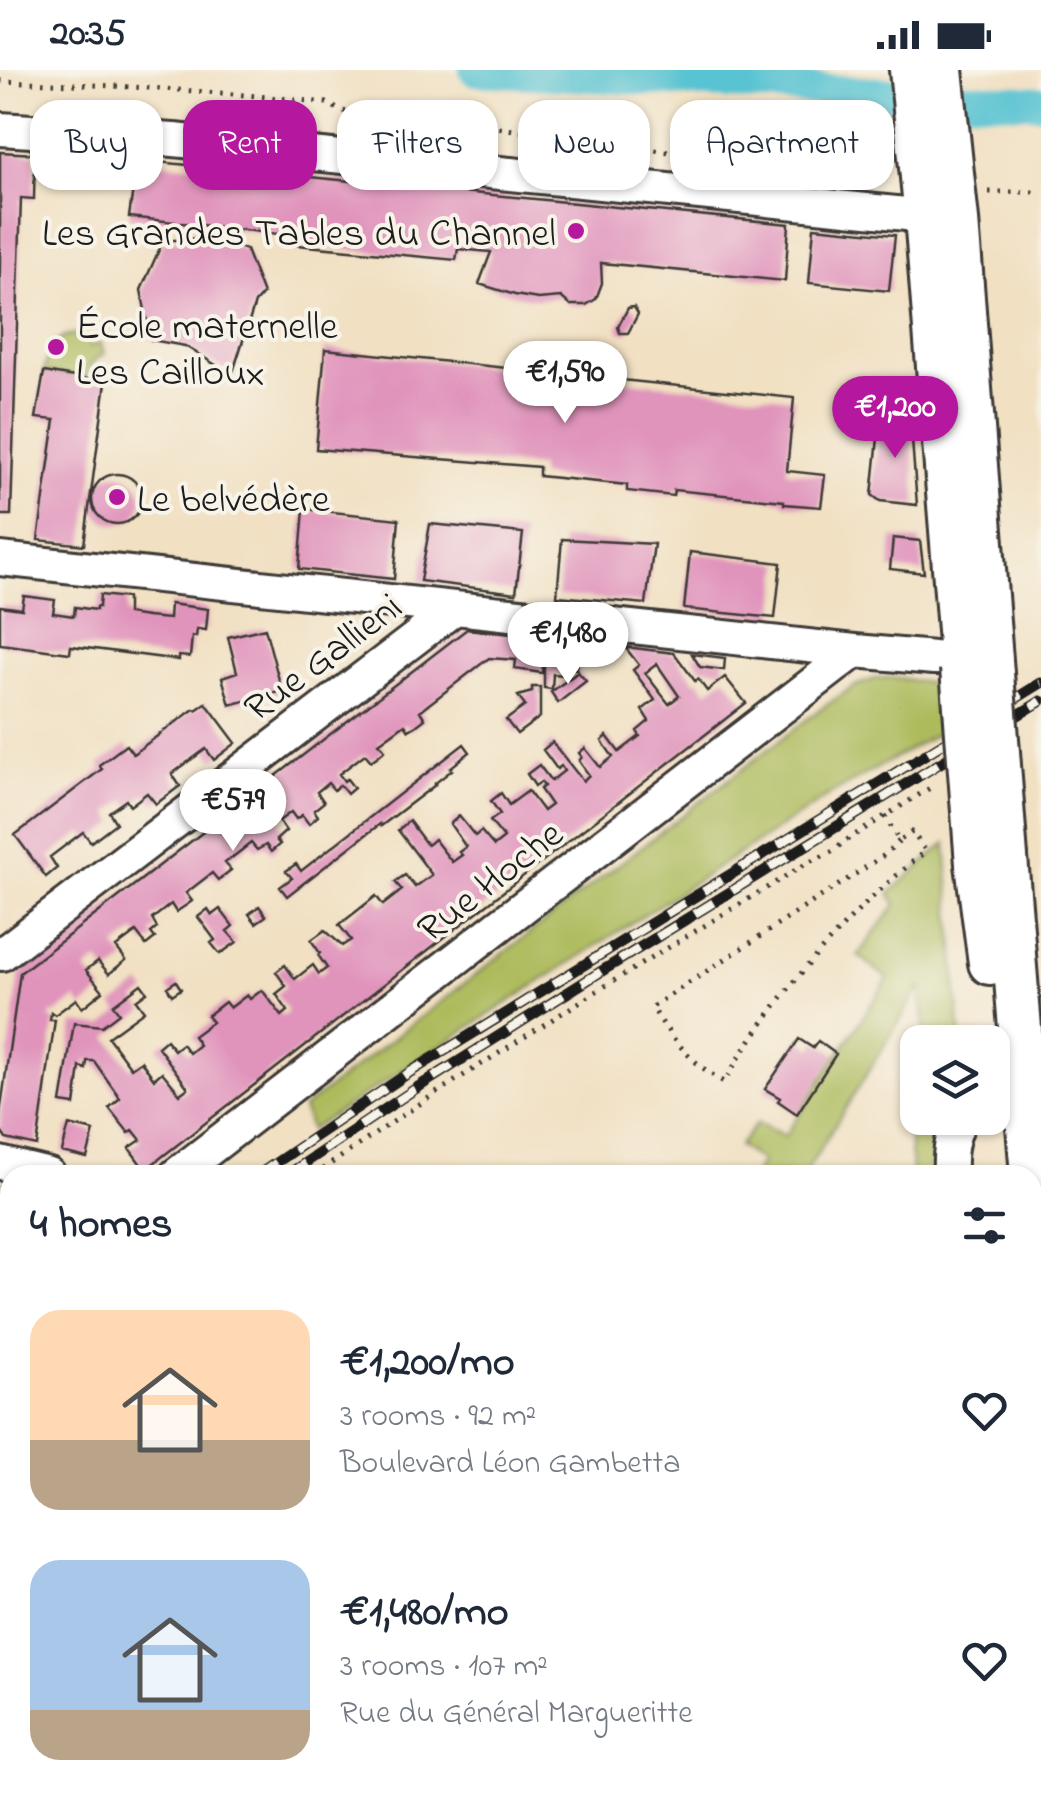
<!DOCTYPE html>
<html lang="en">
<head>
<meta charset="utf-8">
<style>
  :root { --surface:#fff; --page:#f2f2f3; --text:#1f2937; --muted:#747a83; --accent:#b5179e }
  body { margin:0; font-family:"Indie Flower",sans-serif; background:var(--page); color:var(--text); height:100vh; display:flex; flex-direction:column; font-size:38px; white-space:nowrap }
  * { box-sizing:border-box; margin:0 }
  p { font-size:32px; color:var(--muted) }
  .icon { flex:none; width:55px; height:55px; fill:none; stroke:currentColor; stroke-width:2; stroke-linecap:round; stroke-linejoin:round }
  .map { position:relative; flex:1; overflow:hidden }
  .drawer { position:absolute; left:0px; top:1095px; width:1042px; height:640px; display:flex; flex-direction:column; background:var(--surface); border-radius:30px 30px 0 0; box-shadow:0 2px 8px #0004 }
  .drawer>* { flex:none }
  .hud { position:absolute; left:30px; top:30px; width:982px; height:90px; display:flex; gap:20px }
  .fabs { position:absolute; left:900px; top:955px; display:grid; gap:20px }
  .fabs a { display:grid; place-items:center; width:110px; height:110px; border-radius:20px; background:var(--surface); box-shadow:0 2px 8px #0004; font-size:50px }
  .price { position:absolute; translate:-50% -85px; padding:0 22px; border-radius:35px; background:#fff; color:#222; font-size:32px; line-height:65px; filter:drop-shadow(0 2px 5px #0008) }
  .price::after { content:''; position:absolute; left:50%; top:60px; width:30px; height:22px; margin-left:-15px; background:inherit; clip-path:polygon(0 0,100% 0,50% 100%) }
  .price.current { background:var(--accent); color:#fff }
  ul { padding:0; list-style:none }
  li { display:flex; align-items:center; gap:30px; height:250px; padding:0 30px }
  li span { display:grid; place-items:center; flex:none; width:280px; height:200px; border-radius:30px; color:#555 }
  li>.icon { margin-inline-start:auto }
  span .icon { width:120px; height:120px; fill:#fffc; stroke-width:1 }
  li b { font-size:42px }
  h2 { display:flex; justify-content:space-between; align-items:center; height:120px; padding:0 30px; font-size:42px }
  .pill { padding:0 35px; border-radius:30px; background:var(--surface); box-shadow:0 2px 8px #0004; font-size:35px; line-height:90px }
  .pill.current { background:var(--accent); color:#fff }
  .status { display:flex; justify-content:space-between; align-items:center; height:70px; padding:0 50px; background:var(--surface); direction:ltr }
  .status svg { height:28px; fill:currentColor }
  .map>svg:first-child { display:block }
  .green { fill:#aebb5d; stroke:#656c3c; stroke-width:2.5 }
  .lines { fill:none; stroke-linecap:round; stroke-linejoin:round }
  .canal { stroke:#58c3d2; stroke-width:32 }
  .building { fill:#e093bb; fill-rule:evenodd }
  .minor-casing { stroke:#3c3935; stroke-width:38 }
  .major-casing { stroke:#3c3935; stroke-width:48 }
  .path { stroke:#3c3935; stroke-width:5; stroke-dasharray:2.5 8; stroke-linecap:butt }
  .minor { stroke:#fff; stroke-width:32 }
  .major { stroke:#fff; stroke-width:42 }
  .rail-casing { stroke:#1c1c1c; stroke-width:11 }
  .rail { stroke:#f7f3e8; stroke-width:8; stroke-dasharray:22; stroke-linecap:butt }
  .major-bridge-casing { stroke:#3c3935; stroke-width:48; stroke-linecap:butt }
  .major-bridge { stroke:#fff; stroke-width:42 }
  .poi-dot { fill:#b5179e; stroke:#f7f3e8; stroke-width:4 }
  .labels { text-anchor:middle; stroke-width:8; stroke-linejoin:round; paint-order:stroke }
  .poi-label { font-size:40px; fill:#1c1c1c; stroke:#f7f3e8; text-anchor:start }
  .street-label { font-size:40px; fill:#1c1c1c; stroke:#f7f3e8 }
</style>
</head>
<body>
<div class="status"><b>20:35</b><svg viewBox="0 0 49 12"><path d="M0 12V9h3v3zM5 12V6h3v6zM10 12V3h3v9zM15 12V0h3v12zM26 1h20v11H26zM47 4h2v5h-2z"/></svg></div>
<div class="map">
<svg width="1041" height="1735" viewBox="0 0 1041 1735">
  <rect width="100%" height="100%" fill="#f7f3e8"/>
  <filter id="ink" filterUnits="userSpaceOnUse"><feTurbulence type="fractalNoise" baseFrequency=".01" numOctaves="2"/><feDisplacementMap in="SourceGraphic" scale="20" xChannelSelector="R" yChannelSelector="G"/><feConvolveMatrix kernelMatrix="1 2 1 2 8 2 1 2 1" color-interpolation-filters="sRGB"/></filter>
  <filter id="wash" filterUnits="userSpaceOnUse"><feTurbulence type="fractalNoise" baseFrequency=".0048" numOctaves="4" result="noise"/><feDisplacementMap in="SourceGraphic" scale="40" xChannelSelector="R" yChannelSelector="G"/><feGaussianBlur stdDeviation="2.25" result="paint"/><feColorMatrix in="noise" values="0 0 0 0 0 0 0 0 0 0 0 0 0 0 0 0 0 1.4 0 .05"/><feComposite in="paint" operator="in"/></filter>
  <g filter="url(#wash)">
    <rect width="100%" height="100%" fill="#f1e0c2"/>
    <path class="green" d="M74 264 83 268 90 276 101 273 104 284C92 290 89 296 86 309L44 302C48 283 52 268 74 264Z
      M877 608H897L933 613 942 661 833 723 310 1060 303 1038 819 640 855 616Z
      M946 773 961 972H926L920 918 804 1105H753L762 1092 739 1076 757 1053 785 1066 888 909 858 885 896 835 890 823Z
      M920 1048H945L932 1078 934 1105H912L909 1060Z
      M10 1339V1402L0 1412V1347Z"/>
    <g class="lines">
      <path class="canal" d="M475 0 1041 32"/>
    </g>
    <g id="blocks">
      <path class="building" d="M0 82 35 84 34 129 21 128 11 445H0Z
        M137 90 789 154 785 211 601 193 602 213 596 229 586 235H570L561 227 538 229 515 225 479 214 491 182 458 179 456 190 297 175V166L129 147Z
        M814 157 895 165 889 221 809 213Z
        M212 167 246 180 263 224 255 233 232 305 185 276 151 270 141 220 163 171Z
        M634 237 638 244 628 263H620L618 257 628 238Z
        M325 279 794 328 787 401 825 405 821 437 784 434V431L674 420 673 426 627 421V415L539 406V397L316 379Z
        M44 302 106 312 84 475 38 470 55 350 36 348Z
        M886 340 910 344 917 435 880 431 872 425 880 349Z
        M92 429a25 25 0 1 1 50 0a25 25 0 1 1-50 0Z
        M304 439 399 449 394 509 299 499Z
        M430 454 523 463 516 523 420 511Z
        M893 468 920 471 924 503 890 499Z
        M562 469 654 474 646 534 557 526Z
        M690 482 781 493 775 548 684 539Z
        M100 525 127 528V544L147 547 169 549 170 534 208 539 206 560 197 559 196 567 192 566 190 587 179 586V590L71 576 70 583 0 574V536L22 539 24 526 55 530 53 543 74 546 75 537 96 540V537H99Z
        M265 558 282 621 230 635 222 607 237 602 228 567Z
        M467 559 581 572 577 599 565 598 564 605 553 604 552 619 544 618V586L542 603 515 599 516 590 489 588 420 641 425 649 416 656 409 660 405 654 379 673 385 680 378 686 371 691 365 684 339 704 344 711 347 709 354 718 347 724 340 715 334 720 328 713 317 722 324 732 314 740 318 746 309 754 302 745 296 749 291 742 279 751 286 761 276 770 280 774 271 782 266 775 257 780 251 773 225 793 231 800 218 810 212 803 186 823 192 831 188 834 176 842 171 834 152 849 157 858 151 863 155 868 146 875 136 862 116 877 126 890 109 904 98 891 86 900 103 921 82 938 76 929 55 945 51 942 50 950H55L37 1076 6 1069 0 1060V1044L20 903Z
        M625 577 674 583 695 611 698 609 707 621 725 607 746 633 145 1100 129 1078 141 1070 133 1060 129 1063 109 1038 120 1028 94 991H87L86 999 80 997 75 1035 61 1033 74 953 102 956 119 943 113 935 141 914 147 922 136 930 144 941 108 967 131 998 141 991 154 1009 162 1002 180 1024 188 1018 158 977 166 970 174 980 182 974 189 983 199 975 193 966 212 952 207 946 225 932 230 938 247 925 250 929 262 920 282 946 288 941 276 924 286 916 276 902 285 895 295 909 313 895 319 904 327 898 318 885 320 883 311 870 325 860 342 876 351 870 339 855 376 826 383 835 402 820 395 812 405 805 415 817 432 805 398 760 409 751 427 775 434 769 452 792 462 785 459 782 466 777 450 754 459 746 475 766 481 761 494 776 504 768 490 751 500 744 491 731 501 723 509 735 528 721 543 741 551 735 540 719 544 716 541 712 535 716 527 704 539 695 551 711 564 701 561 696 557 699 543 680 552 672 583 711 589 705 579 691 582 687 579 683 585 678 600 697 613 687 602 671 607 666 619 682 640 666 637 661 649 651 642 640 655 630 633 600 639 595ZM657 594 679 626 669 634 645 603Z
        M692 584 725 588 724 600 700 597Z
        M578 602 586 611 558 633 551 622Z
        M532 617H540V647L517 664 506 650 525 636 518 626 532 622Z
        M206 633 236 673 214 690 206 679 188 692 172 704 180 716 156 734 147 723 130 736 126 730 109 742 116 753 91 772 83 762 50 787 57 798 46 807 15 765 102 699 99 695 126 675 133 684 194 639 196 640Z
        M464 674 470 682 450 698 452 700 434 714 435 715 381 756 380 754 287 826 280 817 292 808 286 801 296 794 301 801Z
        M259 836 266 846 256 853 249 844Z
        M208 839 212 845 220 839 233 856 227 861 237 872 220 884 211 873 215 870 198 847Z
        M176 911 181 919 172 925 167 917Z
        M799 969 813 978 818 971 836 984 797 1044 778 1031 780 1028 765 1019Z
        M69 1055 94 1061 87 1088 62 1082Z
        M0 1117 10 1119V1163L0 1161Z
        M650 1725H683V1735H588L589 1728 650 1730Z
        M817 1725H872V1729L879 1730V1735H817Z
        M964 1725H1024V1735H938L937 1728Z"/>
    </g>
  </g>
  <g filter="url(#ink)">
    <use href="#blocks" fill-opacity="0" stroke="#3c3935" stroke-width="2.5"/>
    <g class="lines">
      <g class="minor-casing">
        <path id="minor" d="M0 59 174 70 946 148
          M0 489 855 581 934 588 985 589
          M2 884 455 538
          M992 1021 1005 1014
          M0 1093 49 1105
          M176 1105 855 581
          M950 1105C949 1083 951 1067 961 1048
          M0 1241 10 1233
          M465 1735 476 1725"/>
      </g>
      <g class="major-casing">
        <path id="major" d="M911 0 926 146 962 598
          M941 0 957 150 991 590
          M1006 787 1032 1105
          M977 794 990 893
          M1032 1117 1041 1230
          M1032 1427 1041 1531"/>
      </g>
      <path class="path" d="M0 11C110 15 218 21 327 33L341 41 482 60 492 57 754 94
        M989 122H1041
        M885 746 899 771 912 762 926 781C845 845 778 923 724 1012 692 994 671 968 652 937L883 786 899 771
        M314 1105 436 1023 597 921 809 792 834 781 842 773 933 716"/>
      <use href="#minor" class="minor"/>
      <use href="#major" class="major"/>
      <g class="rail-casing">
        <path id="rail" d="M258 1105 407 1004 1041 613
          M287 1105 415 1019 597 904 1041 631
          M0 1306 10 1298
          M0 1329 10 1320"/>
      </g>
      <use href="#rail" class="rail"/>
      <g class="major-bridge-casing">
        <path id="major-bridge" d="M991 590 1006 787
          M962 598 977 794"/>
      </g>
      <use href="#major-bridge" class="major-bridge"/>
    </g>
  </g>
  <g class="poi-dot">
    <circle cx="576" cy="161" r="10"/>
    <circle cx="56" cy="277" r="10"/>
    <circle cx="117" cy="427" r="10"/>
  </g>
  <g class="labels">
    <g class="poi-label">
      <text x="556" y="175" text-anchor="end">Les Grandes Tables du Channel</text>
      <text x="76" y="268">École maternelle<tspan x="76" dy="46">Les Cailloux</tspan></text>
      <text x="137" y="441">Le belvédère</text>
    </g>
    <g class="street-label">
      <text transform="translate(322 586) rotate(-37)" y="14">Rue Gallieni</text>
      <text transform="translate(489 810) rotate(-38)" y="14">Rue Hoche</text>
    </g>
  </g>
</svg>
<div class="fabs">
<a><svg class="icon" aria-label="layers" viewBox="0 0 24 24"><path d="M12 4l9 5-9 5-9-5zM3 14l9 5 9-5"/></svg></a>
</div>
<b class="price" style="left:565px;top:356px">€1,590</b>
<b class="price current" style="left:895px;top:391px">€1,200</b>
<b class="price" style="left:568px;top:617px">€1,480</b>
<b class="price" style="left:233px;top:784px">€579</b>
<div class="hud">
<a class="pill">Buy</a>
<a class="pill current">Rent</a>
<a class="pill">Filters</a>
<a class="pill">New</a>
<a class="pill">Apartment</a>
</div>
<section class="drawer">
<h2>4 homes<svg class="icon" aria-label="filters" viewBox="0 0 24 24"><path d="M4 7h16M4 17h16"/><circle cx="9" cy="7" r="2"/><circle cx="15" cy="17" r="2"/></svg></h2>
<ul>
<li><span style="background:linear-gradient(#ffd9b3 65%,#b9a48a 0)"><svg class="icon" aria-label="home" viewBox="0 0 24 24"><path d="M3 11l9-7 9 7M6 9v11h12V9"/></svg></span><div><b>€1,200/mo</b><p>3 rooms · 92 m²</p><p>Boulevard Léon Gambetta</p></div><svg class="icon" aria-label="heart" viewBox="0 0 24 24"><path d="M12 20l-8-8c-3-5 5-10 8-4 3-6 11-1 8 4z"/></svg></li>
<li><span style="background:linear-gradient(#a9c7e8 75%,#b9a48a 0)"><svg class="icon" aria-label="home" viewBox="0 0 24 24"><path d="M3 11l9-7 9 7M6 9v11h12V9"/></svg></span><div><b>€1,480/mo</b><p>3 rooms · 107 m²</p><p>Rue du Général Margueritte</p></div><svg class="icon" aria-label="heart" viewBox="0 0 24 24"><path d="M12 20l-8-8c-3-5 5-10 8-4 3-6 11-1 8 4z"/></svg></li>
</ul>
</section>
</div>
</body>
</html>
